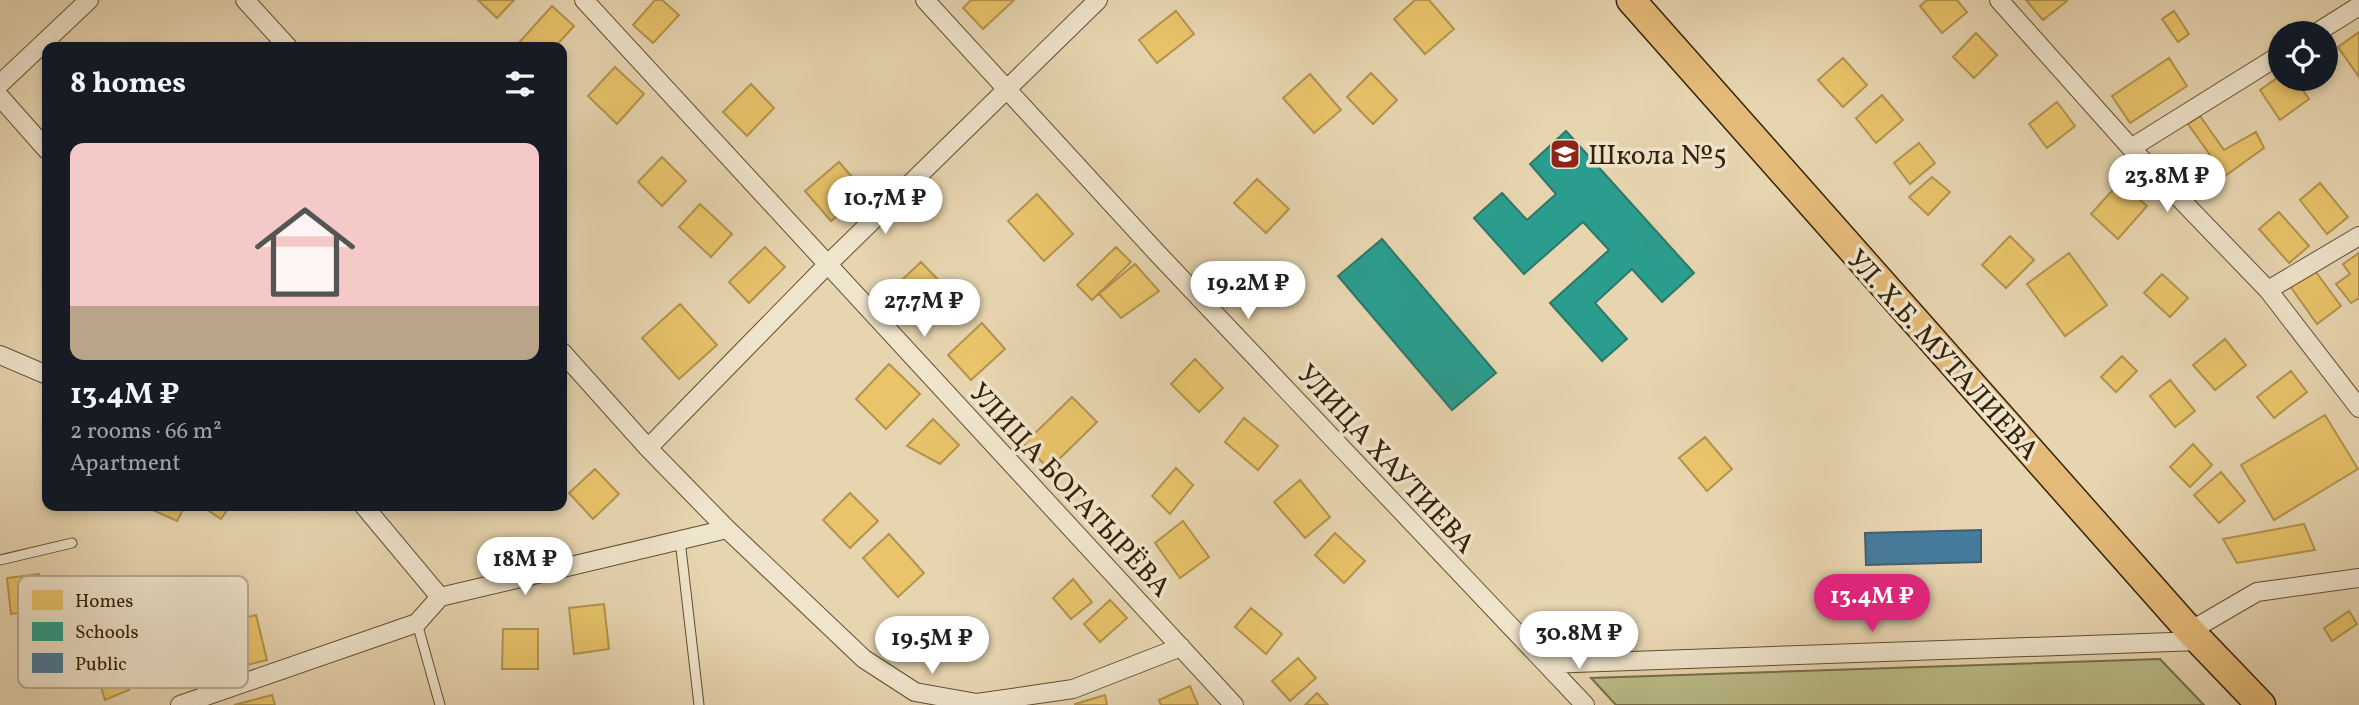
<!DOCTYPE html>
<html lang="en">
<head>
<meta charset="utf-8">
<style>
  :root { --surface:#171b24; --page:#242831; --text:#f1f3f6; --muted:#9ea1a6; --accent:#db2777 }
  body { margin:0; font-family:Vollkorn,serif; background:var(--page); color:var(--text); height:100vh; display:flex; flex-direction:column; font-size:26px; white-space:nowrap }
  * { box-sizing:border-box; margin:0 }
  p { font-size:23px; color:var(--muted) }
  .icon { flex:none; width:38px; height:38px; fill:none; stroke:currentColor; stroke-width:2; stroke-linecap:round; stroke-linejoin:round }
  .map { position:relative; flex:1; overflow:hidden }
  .side { position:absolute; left:42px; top:42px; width:525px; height:469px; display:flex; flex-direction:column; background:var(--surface); border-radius:14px; box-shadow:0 4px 10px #0003 }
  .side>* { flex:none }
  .fabs { position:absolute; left:2268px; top:21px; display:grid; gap:14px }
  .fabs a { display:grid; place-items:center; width:70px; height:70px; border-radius:50%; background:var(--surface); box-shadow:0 4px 10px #0003; font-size:35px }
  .price { position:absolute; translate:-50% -60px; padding:0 16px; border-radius:24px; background:#fff; color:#222; font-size:23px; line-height:46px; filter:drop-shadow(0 2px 4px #0008) }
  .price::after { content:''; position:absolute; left:50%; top:42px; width:21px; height:16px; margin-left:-10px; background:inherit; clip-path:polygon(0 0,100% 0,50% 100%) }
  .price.current { background:var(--accent); color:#fff }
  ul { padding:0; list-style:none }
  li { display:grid; align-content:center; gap:14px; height:371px; padding:0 28px }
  li span { display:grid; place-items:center; height:217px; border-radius:14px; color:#555 }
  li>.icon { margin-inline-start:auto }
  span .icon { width:126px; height:126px; fill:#fffc; stroke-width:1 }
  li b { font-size:30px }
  h2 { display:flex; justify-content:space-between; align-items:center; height:84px; padding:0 28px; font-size:30px }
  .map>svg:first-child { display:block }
  .green { fill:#babc88; stroke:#776f48; stroke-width:2 }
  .homes { fill:#e9c46a; stroke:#b3934d; stroke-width:2 }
  .schools { fill:#2a9d8f; stroke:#2d7866; stroke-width:2 }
  .public { fill:#457b9d; stroke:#406070; stroke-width:2 }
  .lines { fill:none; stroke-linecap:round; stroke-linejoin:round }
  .lane-casing { stroke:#614f32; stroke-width:11 }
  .street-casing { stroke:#614f32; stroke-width:20 }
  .primary-casing { stroke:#342208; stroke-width:31 }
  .lane { stroke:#efe4cc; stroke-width:9 }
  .street { stroke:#efe4cc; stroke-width:18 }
  .primary { stroke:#e4ba78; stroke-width:28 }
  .labels { text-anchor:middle; stroke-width:7; stroke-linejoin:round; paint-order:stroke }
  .poi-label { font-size:28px; fill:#342208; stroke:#efe4cc; text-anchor:start }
  .street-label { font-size:28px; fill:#342208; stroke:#efe4cc }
  .key { fill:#efe4cc; stroke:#b7aa91; stroke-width:2 }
  .key-label { font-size:19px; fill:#342208 }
</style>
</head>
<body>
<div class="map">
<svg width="2359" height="705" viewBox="0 0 2359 705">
  <rect width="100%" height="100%" fill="#e7d5b0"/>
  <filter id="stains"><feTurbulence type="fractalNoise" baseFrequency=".00286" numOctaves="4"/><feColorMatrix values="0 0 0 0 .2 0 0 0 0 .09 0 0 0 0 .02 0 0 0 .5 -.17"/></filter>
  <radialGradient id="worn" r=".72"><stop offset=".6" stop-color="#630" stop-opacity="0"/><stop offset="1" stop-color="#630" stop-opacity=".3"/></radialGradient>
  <path class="green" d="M2160 659 2204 705H1616L1591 678Z"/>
  <path class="homes" d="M478 0H514L497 18Z
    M655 0H662L679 15 653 43 633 25Z
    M971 0H1014L983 29 963 8Z
    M1415 0H1429L1454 29 1425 54 1394 19Z
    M1927 0H1957L1967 12 1942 33 1920 6Z
    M2026 0H2066L2067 1 2043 20Z
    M552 6 574 26 555 47H517L516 46Z
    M1176 11 1194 34 1157 63 1139 40Z
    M2174 11 2189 34 2178 42 2162 19Z
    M2359 32V77L2338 47Z
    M1976 33 1997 55 1974 78 1953 57Z
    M1843 58 1867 85 1843 107 1818 80Z
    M2169 58 2187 86 2130 123 2112 96Z
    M615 67 644 94 617 124 588 96Z
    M1371 73 1397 100 1373 124 1347 97Z
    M1310 74 1341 110 1314 133 1283 98Z
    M2280 76V79H2295L2309 99 2280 120 2260 90Z
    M751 84 774 108 747 136 723 112Z
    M1882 95 1903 120 1876 143 1856 118Z
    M2057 102 2075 126 2047 148 2029 124Z
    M2200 116 2224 150 2256 132 2264 148 2225 176 2188 124Z
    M1919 143 1935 163 1910 184 1894 163Z
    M662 157 686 181 662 206 638 182Z
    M839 162 865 192 831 221 805 191Z
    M1932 177 1950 192 1928 215 1909 197Z
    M1257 179 1289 209 1266 233 1234 203Z
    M2120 182 2147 206 2118 239 2091 214Z
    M2320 183 2348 217 2327 234 2300 200Z
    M1037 194 1073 234 1044 261 1008 221Z
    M700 204 732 234 711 257 679 227Z
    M2279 212 2309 246 2289 263 2259 229Z
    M2010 236 2034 260 2006 288 1982 265Z
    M765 247 785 267 749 303 729 282Z
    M1116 247 1131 262 1092 300 1077 285Z
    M2069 253 2107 305 2065 336 2027 284Z
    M2359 253V298L2351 303 2336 284 2350 274 2343 264Z
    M921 262 947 289 912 323 885 296Z
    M1135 264 1159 291 1121 318 1099 294Z
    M2313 268 2341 306 2317 324 2290 286Z
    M2162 274 2188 298 2170 317 2144 293Z
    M680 304 717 345 679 379 642 338Z
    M982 323 1005 349 971 380 948 355Z
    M2225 339 2246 365 2215 390 2193 365Z
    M2122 356 2137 371 2116 392 2101 377Z
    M1195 359 1223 388 1199 412 1171 384Z
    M889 364 920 394 886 429 856 399Z
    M2291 371 2307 392 2274 418 2257 397Z
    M2170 380 2195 411 2175 427 2150 396Z
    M1072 397 1097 422 1049 469 1024 444Z
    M2325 415 2358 469 2274 520 2241 465Z
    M1244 418 1278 446 1258 470 1225 442Z
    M933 419 959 445 940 464 907 446Z
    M1705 437 1732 469 1707 491 1679 458Z
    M2193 444 2212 465 2190 487 2170 467Z
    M1176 468 1193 485 1170 514 1152 496Z
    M595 469 619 494 593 519 569 493Z
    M2221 472 2245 501 2219 523 2194 495Z
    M1300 480 1330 517 1305 538 1274 502Z
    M850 493 878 521 850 548 823 520Z
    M144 506H185L177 521Z
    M201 506H230L221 519Z
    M1183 521 1209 557 1180 578 1155 543Z
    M2304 524 2315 550 2237 563 2223 539Z
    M1335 533 1365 561 1344 583 1315 555Z
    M889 534 924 573 898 597 863 558Z
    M39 574 43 610 11 614 7 578Z
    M1073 579 1092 602 1071 619 1053 598Z
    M1110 600 1127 618 1100 642 1084 624Z
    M604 604 609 649 574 654 569 608Z
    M1251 608 1282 634 1266 654 1235 627Z
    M2349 611 2357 624 2332 641 2324 628Z
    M256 615 267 660 231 669 220 624Z
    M503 629H538V669H502Z
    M120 656 129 690 105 700 94 665Z
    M1298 658 1316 678 1290 701 1272 681Z
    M1190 686 1198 705H1161L1159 700Z
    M1317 693 1328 705H1305Z
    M272 695 275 705H234Z
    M1105 695 1107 705H1075V704Z"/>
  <path class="schools" d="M1566 131 1694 273 1662 302 1632 269 1595 303 1627 339 1602 361 1550 303 1609 250 1583 222 1524 274 1474 218 1502 193 1527 220 1556 194 1530 164Z
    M1382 239 1496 373 1452 410 1338 276Z"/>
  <path class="public" d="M1981 530V562L1866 565 1865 533Z"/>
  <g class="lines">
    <g class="lane-casing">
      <path id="lane" d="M680 540 699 705
        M0 560 72 543
        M417 623 440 705"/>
    </g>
    <g class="street-casing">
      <path id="street" d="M245 0 288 47
        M584 0 1234 705
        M925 0 1158 254 1585 705
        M1999 0 2131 148 2268 290 2359 408
        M2316 33 2359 6
        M0 84 89 0
        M0 97 47 150
        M2131 148 2280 55
        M2268 290 2359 236
        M0 355 47 375
        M648 448 828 264 1098 0
        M364 506 440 597
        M727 529 864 659 915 692 977 703 1073 689 1181 647
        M2190 631 2257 592 2359 578
        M1546 664 2200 641
        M180 705 417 623 440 597 727 529 648 448 562 352"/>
    </g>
    <g class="primary-casing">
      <path id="primary" d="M1631 0 2190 631 2261 705"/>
    </g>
    <use href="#lane" class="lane"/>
    <use href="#street" class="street"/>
    <use href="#primary" class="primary"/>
  </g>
  <defs>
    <g id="school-square" transform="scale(1.575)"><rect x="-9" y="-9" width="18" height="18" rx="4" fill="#8f2418" stroke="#efe4cc"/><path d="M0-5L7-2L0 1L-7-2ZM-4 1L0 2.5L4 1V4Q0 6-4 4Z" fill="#fff"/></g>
  </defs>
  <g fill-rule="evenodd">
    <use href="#school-square" x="1565" y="154"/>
  </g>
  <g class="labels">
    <g class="poi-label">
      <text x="1588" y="164">Школа №5</text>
    </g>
    <g class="street-label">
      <text transform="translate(1944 354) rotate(48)" y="10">УЛ. Х.Б. МУТАЛИЕВА</text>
      <text transform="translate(1387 458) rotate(47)" y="10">УЛИЦА ХАУТИЕВА</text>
      <text transform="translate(1071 489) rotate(47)" y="10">УЛИЦА БОГАТЫРЁВА</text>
    </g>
  </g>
  <rect x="18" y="576" width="230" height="112" rx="10" class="key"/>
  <rect x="32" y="590" width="31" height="20" fill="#e9c46a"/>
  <rect x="32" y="622" width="31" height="19" fill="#2a9d8f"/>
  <rect x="32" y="653" width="31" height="20" fill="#457b9d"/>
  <g class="key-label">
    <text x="75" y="607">Homes</text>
    <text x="75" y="638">Schools</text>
    <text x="75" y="670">Public</text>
  </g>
  <rect width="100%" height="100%" filter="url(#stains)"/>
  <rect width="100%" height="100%" fill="url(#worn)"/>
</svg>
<div class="fabs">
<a><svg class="icon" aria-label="locate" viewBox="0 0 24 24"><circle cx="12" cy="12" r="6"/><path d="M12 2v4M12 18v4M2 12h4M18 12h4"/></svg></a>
</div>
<b class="price" style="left:2167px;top:214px">23.8M ₽</b>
<b class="price" style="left:885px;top:236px">10.7M ₽</b>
<b class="price" style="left:1248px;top:321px">19.2M ₽</b>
<b class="price" style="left:924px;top:339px">27.7M ₽</b>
<b class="price" style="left:525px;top:597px">18M ₽</b>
<b class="price current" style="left:1872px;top:634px">13.4M ₽</b>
<b class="price" style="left:1579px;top:671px">30.8M ₽</b>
<b class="price" style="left:932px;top:676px">19.5M ₽</b>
<section class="side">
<h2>8 homes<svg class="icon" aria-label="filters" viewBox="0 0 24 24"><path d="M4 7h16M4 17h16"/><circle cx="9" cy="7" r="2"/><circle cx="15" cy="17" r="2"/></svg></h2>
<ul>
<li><span style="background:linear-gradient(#f6c9c9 75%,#b9a48a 0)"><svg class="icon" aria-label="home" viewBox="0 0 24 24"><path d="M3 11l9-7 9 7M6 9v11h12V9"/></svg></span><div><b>13.4M ₽</b><p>2 rooms · 66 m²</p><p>Apartment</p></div></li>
</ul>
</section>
</div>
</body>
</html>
